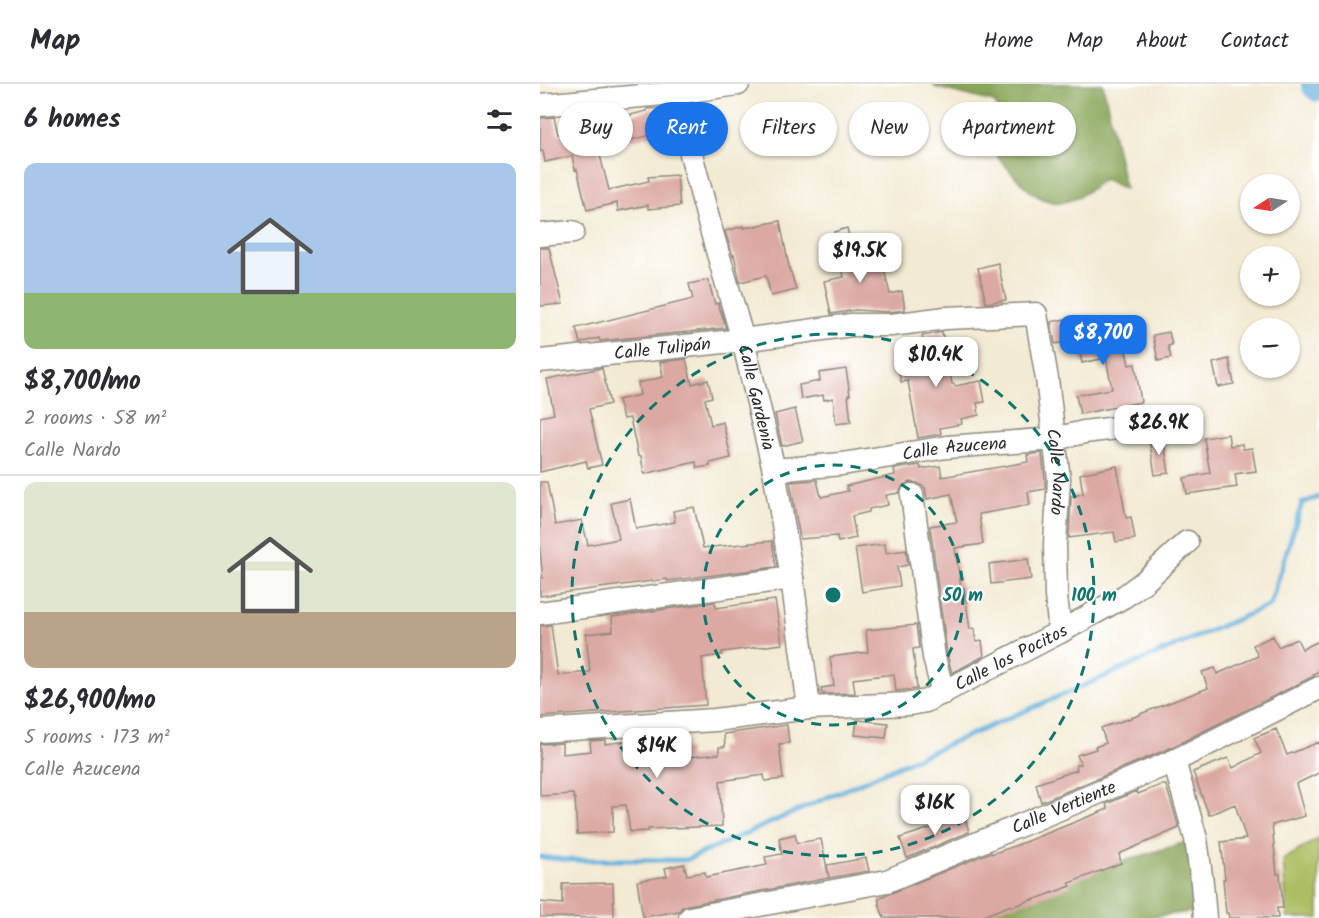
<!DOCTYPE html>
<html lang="en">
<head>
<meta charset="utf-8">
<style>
  :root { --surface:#fff; --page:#f2f2f3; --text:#2b2b33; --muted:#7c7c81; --line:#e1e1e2; --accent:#1a73e8 }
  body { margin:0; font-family:Kalam,sans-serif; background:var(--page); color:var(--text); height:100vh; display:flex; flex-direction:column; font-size:22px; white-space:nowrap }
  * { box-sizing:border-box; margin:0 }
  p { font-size:20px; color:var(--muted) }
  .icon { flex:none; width:33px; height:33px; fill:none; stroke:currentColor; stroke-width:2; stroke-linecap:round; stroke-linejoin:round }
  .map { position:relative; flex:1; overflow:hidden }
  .panel { display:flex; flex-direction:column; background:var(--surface); width:540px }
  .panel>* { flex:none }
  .hud { position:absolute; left:18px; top:18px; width:570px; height:54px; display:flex; gap:12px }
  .needle { width:39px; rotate:258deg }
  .buttons { position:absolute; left:700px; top:90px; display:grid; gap:12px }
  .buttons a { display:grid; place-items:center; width:60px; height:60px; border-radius:50%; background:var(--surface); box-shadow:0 2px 4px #0004; font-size:30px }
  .price { position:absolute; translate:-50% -51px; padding:0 14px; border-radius:12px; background:#fff; color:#222; font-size:20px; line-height:39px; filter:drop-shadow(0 2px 3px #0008) }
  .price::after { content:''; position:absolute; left:50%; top:36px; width:18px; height:14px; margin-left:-9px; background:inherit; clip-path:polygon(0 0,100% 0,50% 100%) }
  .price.on { background:var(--accent); color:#fff }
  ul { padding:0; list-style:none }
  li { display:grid; align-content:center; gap:12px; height:318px; padding:0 24px }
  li+li { border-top:2px solid var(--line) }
  li span { display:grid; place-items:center; height:186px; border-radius:12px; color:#555 }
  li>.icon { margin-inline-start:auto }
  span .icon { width:108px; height:108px; fill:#fffc; stroke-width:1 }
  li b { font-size:26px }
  h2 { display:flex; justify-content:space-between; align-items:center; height:72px; padding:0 24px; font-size:26px }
  .chip { padding:0 21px; border-radius:27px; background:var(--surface); box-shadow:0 2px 4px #0004; font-size:21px; line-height:54px }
  .chip.on { background:var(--accent); color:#fff }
  header { display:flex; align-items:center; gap:36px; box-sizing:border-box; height:84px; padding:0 30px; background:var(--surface); border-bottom:2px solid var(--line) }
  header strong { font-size:28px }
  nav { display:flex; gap:33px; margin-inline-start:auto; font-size:21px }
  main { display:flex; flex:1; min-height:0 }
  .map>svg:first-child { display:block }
  .green { fill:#abbe62; stroke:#6b7446; stroke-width:1.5 }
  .forest { fill:#88a558; stroke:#5a6842; stroke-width:1.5 }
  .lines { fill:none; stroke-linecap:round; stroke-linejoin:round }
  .stream { stroke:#62b0db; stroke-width:5 }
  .river { stroke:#62b0db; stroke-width:32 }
  .building { fill:#dca8a2 }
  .minor-casing { stroke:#8f8a7f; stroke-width:25 }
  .minor { stroke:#fff; stroke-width:22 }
  .ring { fill:none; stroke:#0f766e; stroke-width:3; stroke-dasharray:10 8 }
  .labels { text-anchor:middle; stroke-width:4.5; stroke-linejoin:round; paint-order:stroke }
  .street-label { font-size:18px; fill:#2b2b2b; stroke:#fff }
  .centre { fill:#0f766e; stroke:#fff; stroke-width:3 }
  .ring-label { font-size:18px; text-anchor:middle; font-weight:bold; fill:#0f766e; stroke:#fff; stroke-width:4.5; stroke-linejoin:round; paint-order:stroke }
</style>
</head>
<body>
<header>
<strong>Map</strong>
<nav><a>Home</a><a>Map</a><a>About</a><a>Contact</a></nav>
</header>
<main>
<section class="panel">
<h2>6 homes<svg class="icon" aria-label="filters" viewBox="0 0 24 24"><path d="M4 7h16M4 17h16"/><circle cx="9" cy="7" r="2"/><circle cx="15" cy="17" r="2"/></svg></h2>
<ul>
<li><span style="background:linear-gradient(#a9c7e8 70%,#8fb573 0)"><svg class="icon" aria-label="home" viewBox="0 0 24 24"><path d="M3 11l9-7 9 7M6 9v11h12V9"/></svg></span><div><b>$8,700/mo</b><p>2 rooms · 58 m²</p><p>Calle Nardo</p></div></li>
<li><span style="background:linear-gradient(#dfe7d0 70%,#b9a48a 0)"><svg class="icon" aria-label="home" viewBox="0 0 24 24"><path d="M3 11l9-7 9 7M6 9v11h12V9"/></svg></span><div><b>$26,900/mo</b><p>5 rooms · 173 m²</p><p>Calle Azucena</p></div></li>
</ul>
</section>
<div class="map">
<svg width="779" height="834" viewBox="0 0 779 834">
  <rect width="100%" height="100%" fill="#fff"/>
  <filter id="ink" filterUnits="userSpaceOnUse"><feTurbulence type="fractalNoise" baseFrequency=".0167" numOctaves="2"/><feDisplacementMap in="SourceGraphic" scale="12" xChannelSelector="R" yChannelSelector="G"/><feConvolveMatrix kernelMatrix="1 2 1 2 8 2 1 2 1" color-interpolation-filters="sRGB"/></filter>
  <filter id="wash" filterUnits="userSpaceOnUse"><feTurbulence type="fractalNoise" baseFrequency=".008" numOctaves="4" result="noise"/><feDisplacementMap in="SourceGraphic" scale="24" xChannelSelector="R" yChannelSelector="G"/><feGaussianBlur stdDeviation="1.35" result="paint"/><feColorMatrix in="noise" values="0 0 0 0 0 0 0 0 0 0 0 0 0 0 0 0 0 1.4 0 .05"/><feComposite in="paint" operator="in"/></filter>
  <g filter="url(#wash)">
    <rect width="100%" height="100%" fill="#f3ead3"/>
    <path class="green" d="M779 754V834H747L743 776Z"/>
    <path class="forest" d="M394 0H563L585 105 564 95C552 104 539 115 524 118 496 123 473 90 457 72L459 52 465 36 454 18 394 3Z
      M653 756 663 826 602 834H398Z"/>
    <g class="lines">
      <path class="stream" d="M0 773 28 776H146L381 672 730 521 762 419 779 413"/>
      <path class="river" d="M777 0 779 2"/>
    </g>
    <g id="blocks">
      <path class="building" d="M124 24 129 49 112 53 111 51 58 64 69 106 109 97 108 93 137 91 140 122 108 125V121L78 127 77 119 47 126 37 85 35 86 32 72 5 78 3 67H0V34L14 33 18 50 25 49 26 53 75 42 74 35 107 27V25Z
        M240 137 250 188H251L256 206 231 212 226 192 200 198 194 171 193 172 185 147 204 142V144Z
        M307 144 316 181 342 176 350 210 362 207 365 226 350 228 315 226 291 230 284 197 304 193 294 148Z
        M0 164H9L23 220 0 222Z
        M458 179 466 216 446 219 438 184Z
        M168 196 175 220 178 219 186 244 60 257 59 254 40 259 36 244 153 215 149 200Z
        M535 233 539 254 581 244 589 281 595 280 601 318 540 330 536 311 572 305 566 274 542 279 537 256 515 260 511 238Z
        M402 248 412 300H414L415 302 441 297 445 318 437 319 439 331 421 335 422 340 400 344 401 350 378 354 368 297 361 298 355 268 384 262 382 252Z
        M629 248 632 261 628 262 631 274 618 277 613 251Z
        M146 275 152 300 168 296 172 313 165 315 171 341 183 338 191 374 170 379V382L157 384 156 378 104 390 101 372H98L90 334 83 335 78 316 100 311 98 299 123 293 120 278Z
        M689 275 694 300 678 303 673 279Z
        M62 284 70 320 49 325 62 381 48 384 46 377 0 388V333L14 330 7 295Z
        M306 285 310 311H308L311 338 296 340 293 314 284 316 283 311 261 315 259 301 280 297 279 289Z
        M255 325 263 357 242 362 235 330Z
        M688 350 690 362 702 360 703 365 712 364 716 387 695 390 697 403 647 410 644 394 670 389 664 354Z
        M623 352 629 389 615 391 609 354Z
        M502 369 505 395V405L488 408 490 421 440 430 439 431 443 460 415 464 421 503H424L430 545 434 544 436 558 442 557 444 572 412 589 407 570 390 442 417 438 411 410 387 415 385 404 378 399 370 398 363 401 359 409 346 411 348 421 329 425V428L312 432 316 454 298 458 297 452 260 455 250 398 277 396 281 413 308 407 306 402 355 391 354 385 380 381 381 385 400 382 402 393 488 378 487 371Z
        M577 382 586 434 591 433 595 455 576 458 574 448 529 454 531 412 543 410 540 390Z
        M0 398H7L15 441 42 436 48 461 79 455 71 419 90 415 96 445 135 438 133 427 154 423 163 464 232 457 236 483 127 497V495L0 512V494H3L0 468Z
        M345 460 346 469 366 466 368 481 357 483 360 502 322 508 315 464Z
        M488 475 491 495 451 500 449 480Z
        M235 516 242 560 182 568V571L162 574 166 621 0 633V542L11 541 18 591 50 588 46 550 73 547 72 533 175 518 176 524Z
        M376 541 379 564 373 565 377 605 356 607 354 590 313 595 315 609 282 610 281 604 294 602 290 573 328 568 326 546Z
        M733 552 738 563 757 555 762 565 779 557V587L773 590 774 592 628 665 501 718 496 700 537 686 536 681 541 680 537 671 556 665 555 663 566 659 561 644 600 631V630L668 604 662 588 675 584 677 590 718 572 713 561Z
        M317 636 348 639 346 654 315 651Z
        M247 641 249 659 239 660 243 695 225 697 224 691 180 697 182 742 108 745V747L90 748 86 721 73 722V748L37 750 35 714H34L33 710 0 712V660L22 659V670L51 667 50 657 65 656V660L111 654 144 651 145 666 149 665V673L179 670V663H185L184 650Z
        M736 645 747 671 779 658V689L756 700 765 732 732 741 737 790H740L743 824H737L738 834H689L688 829H686L683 795H685L681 758 706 755 695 720 669 731 653 688 688 674 693 684 721 669 714 654Z
        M621 701H626L639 744 579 770 581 779 529 799 531 802 493 816V815L472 823 471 821 438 834H344L339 820V814L451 768V770L472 763 568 725 566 720 597 707 598 710Z
        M424 730 429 748 367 774 360 754 400 741 398 738Z
        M255 750 257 759 281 755 289 794 148 821 142 823 139 827 103 833 97 797 127 792 125 784 144 780 147 791 165 788 166 793 227 781 225 773 242 770 239 754Z
        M326 774 329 787 289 794 287 781Z
        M73 799 74 834 0 833V818L23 820V800Z"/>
    </g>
  </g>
  <g filter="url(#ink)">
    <use href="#blocks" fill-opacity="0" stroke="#8f8a7f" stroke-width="1.5"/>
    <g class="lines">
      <g class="minor-casing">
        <g id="minor">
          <path id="s1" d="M135 9 170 142 203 256 234 386 252 494 269 624"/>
          <path d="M0 21 135 9 198 0"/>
          <path d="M0 151 33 148"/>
          <path id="s2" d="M0 277 203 256 311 241H351L406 234 496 230 507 295 519 395 515 460 516 512 520 548"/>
          <path id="s3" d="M234 386 302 380 407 363 515 355 544 348 593 342"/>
          <path d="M372 411 394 573 403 609"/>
          <path d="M0 529 252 494"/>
          <path id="s4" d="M0 647 175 636 269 624 370 620 386 617 520 548 585 512 605 497 647 458"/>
          <path d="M634 677 656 755 662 799 665 834"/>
          <path id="s5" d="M150 834 347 797 634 677 779 604"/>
        </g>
      </g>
      <use href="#minor" class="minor"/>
    </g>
  </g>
  <g class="ring">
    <circle cx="293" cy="511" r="130"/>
    <circle cx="293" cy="511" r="261"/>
  </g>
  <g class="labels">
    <g class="street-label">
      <text dy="6" stroke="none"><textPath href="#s2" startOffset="123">Calle Tulipán</textPath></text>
      <text dy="6" stroke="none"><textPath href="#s1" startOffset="315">Calle Gardenia</textPath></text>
      <text dy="6" stroke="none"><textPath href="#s3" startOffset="182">Calle Azucena</textPath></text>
      <text dy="6" stroke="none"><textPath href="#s2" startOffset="658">Calle Nardo</textPath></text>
      <text dy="6" stroke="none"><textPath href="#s4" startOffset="483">Calle los Pocitos</textPath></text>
      <text dy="6" stroke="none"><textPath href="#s5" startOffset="392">Calle Vertiente</textPath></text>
    </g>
  </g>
  <circle cx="293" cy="511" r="9" class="centre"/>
  <g class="ring-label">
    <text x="423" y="517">50 m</text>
    <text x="554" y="517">100 m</text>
  </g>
</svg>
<div class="buttons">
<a><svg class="needle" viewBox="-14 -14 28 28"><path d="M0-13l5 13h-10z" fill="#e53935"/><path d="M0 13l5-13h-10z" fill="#7c7c81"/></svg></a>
<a>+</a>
<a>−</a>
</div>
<b class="price" style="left:320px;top:200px">$19.5K</b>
<b class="price on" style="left:563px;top:282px">$8,700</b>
<b class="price" style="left:396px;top:304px">$10.4K</b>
<b class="price" style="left:619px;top:372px">$26.9K</b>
<b class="price" style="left:117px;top:695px">$14K</b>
<b class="price" style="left:395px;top:752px">$16K</b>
<div class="hud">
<a class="chip">Buy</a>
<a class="chip on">Rent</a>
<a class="chip">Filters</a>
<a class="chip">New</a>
<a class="chip">Apartment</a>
</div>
</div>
</main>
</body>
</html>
